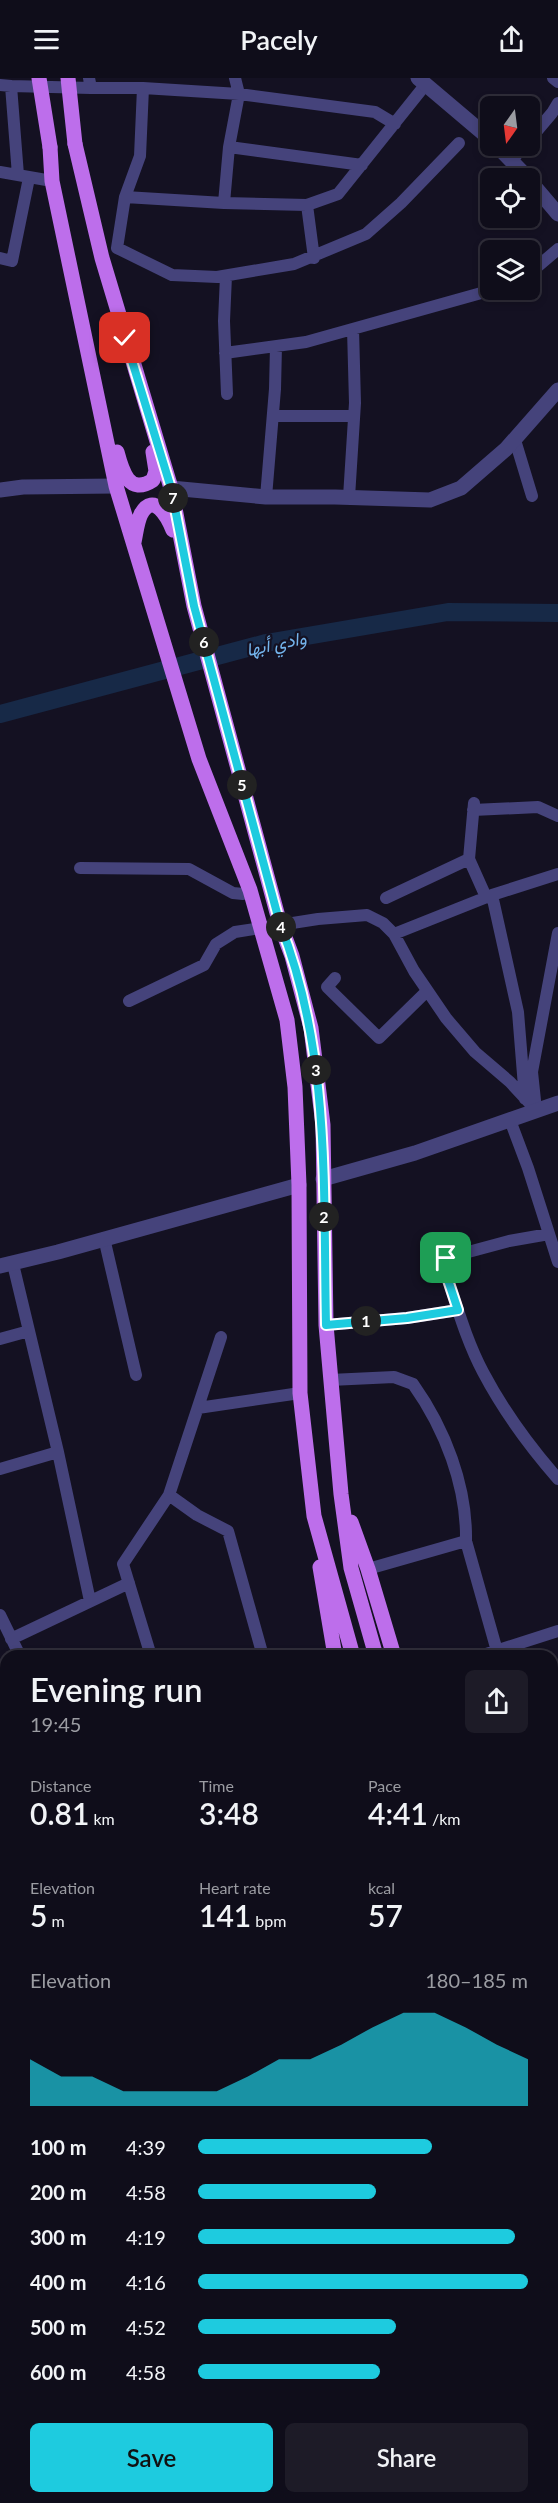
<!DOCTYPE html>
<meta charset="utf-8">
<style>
body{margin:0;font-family:Lato,Vazirmatn,sans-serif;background:#1d1b27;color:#f1f3f6;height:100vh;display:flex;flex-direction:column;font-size:22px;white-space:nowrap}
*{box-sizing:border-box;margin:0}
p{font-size:20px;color:#9b9ca2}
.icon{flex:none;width:33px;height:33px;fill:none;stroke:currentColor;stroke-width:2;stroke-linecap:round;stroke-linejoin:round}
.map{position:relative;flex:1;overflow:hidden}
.details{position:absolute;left:0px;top:1572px;width:558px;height:854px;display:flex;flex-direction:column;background:#0f0d1a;border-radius:18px 18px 0 0;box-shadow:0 3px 9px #0003,0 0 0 2px #2f2d39}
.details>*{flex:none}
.needle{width:39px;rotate:194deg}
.buttons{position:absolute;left:480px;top:18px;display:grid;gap:12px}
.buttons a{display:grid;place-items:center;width:60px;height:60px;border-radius:9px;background:#0f0d1a;box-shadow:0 3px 9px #0003,0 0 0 2px #2f2d39;font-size:30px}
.pin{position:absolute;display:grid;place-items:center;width:51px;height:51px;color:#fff;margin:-26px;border-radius:12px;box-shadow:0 3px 9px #0006}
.km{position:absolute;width:30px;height:30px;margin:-15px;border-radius:50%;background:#222;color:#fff;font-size:16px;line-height:30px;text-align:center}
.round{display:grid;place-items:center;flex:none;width:63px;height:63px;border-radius:9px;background:#1d1b27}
.headline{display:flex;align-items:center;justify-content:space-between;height:102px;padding:0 30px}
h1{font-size:33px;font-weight:600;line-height:45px}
.figures{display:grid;grid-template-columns:repeat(3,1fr);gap:9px;height:102px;padding:6px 30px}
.figures div{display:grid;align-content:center}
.figures b{font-size:30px;font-weight:600}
.figures small{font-size:16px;font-weight:400}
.figures p{font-size:16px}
.chart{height:168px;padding:12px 30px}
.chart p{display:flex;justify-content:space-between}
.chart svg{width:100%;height:108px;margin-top:6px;fill:#1ecbdf;opacity:.7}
.primary-button{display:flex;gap:12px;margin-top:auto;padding:12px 30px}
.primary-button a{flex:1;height:69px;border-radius:9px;background:#1ecbdf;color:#111;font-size:24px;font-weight:600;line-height:69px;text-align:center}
.primary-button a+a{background:#1d1b27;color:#f1f3f6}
ul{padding:0 30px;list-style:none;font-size:20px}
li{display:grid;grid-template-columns:96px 72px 1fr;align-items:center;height:45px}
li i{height:15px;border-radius:8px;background:#1ecbdf}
header{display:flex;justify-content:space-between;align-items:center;height:78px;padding:0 30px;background:#0f0d1a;font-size:27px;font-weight:600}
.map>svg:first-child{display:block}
</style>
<header><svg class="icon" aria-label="menu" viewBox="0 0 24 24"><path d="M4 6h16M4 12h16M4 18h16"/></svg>Pacely<svg class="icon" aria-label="share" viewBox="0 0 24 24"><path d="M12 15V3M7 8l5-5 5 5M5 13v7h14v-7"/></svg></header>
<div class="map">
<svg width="558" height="2425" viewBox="0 0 558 2425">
<rect width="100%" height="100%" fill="#141122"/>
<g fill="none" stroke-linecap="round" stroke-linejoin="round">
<path stroke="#172947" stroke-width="18" d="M0,636L266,565L448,534L558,535"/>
<path stroke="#45437b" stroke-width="12" d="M89,0L91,10H143L239,16L375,34L395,46
M553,0L558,4
M0,7L11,8L18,97
M11,8L91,10
M143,10L140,78L125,119L117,170L172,197L217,199L294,186L366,156L401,125L459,65
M530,61L552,35L558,25
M229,69L362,87
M512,82L524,68
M0,94L52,103
M125,119L224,125L307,127L338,116L426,6
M224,125L229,69L239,16L235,0
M307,127L314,180
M0,180L12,183L29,100
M530,195L558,171
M226,198L224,243L227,316
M225,275L306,264L492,212
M273,338H354
M515,362L532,418
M266,419L275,311L276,268
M349,419L355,325L353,251
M474,725L469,781L486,819
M473,732L538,729L558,738
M80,790L189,791L233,815L243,816L250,812
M492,817L518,934L525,1021
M386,820L469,781
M394,856L492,817L558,796
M335,900L327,909L379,960L427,913
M129,923L204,887L216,866L235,854L318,841L367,837L383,845L394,856L414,893L446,940L475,974L510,1004L536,1032
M536,1032L532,994L558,855
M510,1042L528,1090L558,1184
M549,1156L509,1163L446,1180L444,1190C456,1225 466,1262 483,1294C503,1332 530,1369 558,1401
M104,1160L136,1297
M13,1186L58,1374L90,1523
M326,1247L407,1240L458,1232
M0,1261L29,1253
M330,1302L394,1299L413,1306C445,1351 467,1408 466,1463L368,1491
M198,1330L300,1315
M0,1391L58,1374
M169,1417L197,1437L228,1453L263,1578
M466,1463L497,1573
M0,1537L20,1578
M11,1561L129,1505
M151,1578L123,1486L169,1417L221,1259
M480,1578L558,1553
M0,1613L6,1610
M0,1680L6,1677
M0,1737L6,1754
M552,1771L558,1782
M552,1870L558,1871
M0,1892L6,1891
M0,2066L6,2068
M0,2294H6
M119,2420L121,2425
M379,2420L384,2425"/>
<path stroke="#45437b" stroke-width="15" d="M418,0L490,61
M497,68L528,100
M530,103L558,136
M171,410L266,419H335L430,422L461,410L506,371L558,312
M0,412L23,409L116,408
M323,1101L415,1075L558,1025
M0,1188L58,1174L299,1107"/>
<path stroke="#bd6eeb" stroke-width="15" d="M75,66L102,180L171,410L194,528L280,846L292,878L311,950L323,1047L326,1247L341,1416L351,1490L376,1578
M50,69L52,103L116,408L199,681L250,812L287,942L295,1009L299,1107L300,1315L314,1438L353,1578
M117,374C122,393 129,418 153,402L156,393L153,374
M134,464C136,455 137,444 141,436C154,413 168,440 173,452
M351,1444L368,1491L394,1578
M320,1489L335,1578
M552,2153L558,2160
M552,2285L558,2288
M552,2300L558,2329
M552,2396L558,2423
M534,2420L535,2425"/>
<path stroke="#d468c7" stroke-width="16" d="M0,2156L6,2157
M0,2178L6,2179
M552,2203H558
M552,2224L558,2225"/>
<path stroke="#bd6eeb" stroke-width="15" d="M39,0L50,69
M68,0L75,66"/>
</g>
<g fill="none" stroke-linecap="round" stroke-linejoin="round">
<g stroke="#fff" stroke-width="12">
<path id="route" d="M125,260L171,410L194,528L280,846C331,974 323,1112 326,1247L407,1240L458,1232L444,1190L446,1180"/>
</g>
<use href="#route" stroke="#1ecbdf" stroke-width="8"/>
</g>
<g text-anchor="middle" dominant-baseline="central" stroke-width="4.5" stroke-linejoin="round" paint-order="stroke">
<g font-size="18" font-style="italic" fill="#74b4ec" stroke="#141122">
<text transform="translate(276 565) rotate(-12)">وادي أبها</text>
</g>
</g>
</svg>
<div class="buttons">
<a><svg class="needle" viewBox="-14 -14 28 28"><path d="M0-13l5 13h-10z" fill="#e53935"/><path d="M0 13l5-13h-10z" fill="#9b9ca2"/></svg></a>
<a><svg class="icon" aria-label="locate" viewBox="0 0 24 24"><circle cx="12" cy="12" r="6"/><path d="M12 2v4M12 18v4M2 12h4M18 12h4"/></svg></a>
<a><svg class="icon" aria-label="layers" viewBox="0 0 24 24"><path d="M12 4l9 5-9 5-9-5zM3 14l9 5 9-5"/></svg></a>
</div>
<div class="pin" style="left:446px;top:1180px;background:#1e9e55"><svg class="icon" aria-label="arrive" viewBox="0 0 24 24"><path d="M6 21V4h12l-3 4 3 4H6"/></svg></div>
<div class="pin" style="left:125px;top:260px;background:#d93025"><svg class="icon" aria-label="check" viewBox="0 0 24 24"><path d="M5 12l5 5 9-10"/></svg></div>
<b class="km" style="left:366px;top:1243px">1</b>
<b class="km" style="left:324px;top:1139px">2</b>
<b class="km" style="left:316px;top:992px">3</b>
<b class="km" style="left:281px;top:849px">4</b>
<b class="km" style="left:242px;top:707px">5</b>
<b class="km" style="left:204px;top:564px">6</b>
<b class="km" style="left:173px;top:420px">7</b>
<section class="details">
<div class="headline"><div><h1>Evening run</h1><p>19:45</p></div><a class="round"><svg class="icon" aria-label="share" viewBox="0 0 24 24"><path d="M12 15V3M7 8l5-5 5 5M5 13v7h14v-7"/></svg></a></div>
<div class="figures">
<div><p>Distance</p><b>0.81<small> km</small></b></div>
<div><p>Time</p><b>3:48</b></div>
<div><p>Pace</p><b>4:41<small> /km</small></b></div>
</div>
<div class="figures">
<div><p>Elevation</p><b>5<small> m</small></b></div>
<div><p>Heart rate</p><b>141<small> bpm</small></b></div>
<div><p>kcal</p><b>57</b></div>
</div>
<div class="chart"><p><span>Elevation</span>180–185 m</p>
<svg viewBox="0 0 160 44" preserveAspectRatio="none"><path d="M0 44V25L10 32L20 32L30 38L40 38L50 38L60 38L70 32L80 25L90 25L100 19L110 12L120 6L130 6L140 12L150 19L160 25V44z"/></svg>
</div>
<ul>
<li><b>100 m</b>4:39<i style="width:71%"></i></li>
<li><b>200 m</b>4:58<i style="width:54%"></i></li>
<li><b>300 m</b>4:19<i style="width:96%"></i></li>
<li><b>400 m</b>4:16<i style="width:100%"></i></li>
<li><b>500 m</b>4:52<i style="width:60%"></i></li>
<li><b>600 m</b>4:58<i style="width:55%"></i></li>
</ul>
<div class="primary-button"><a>Save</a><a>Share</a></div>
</section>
</div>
